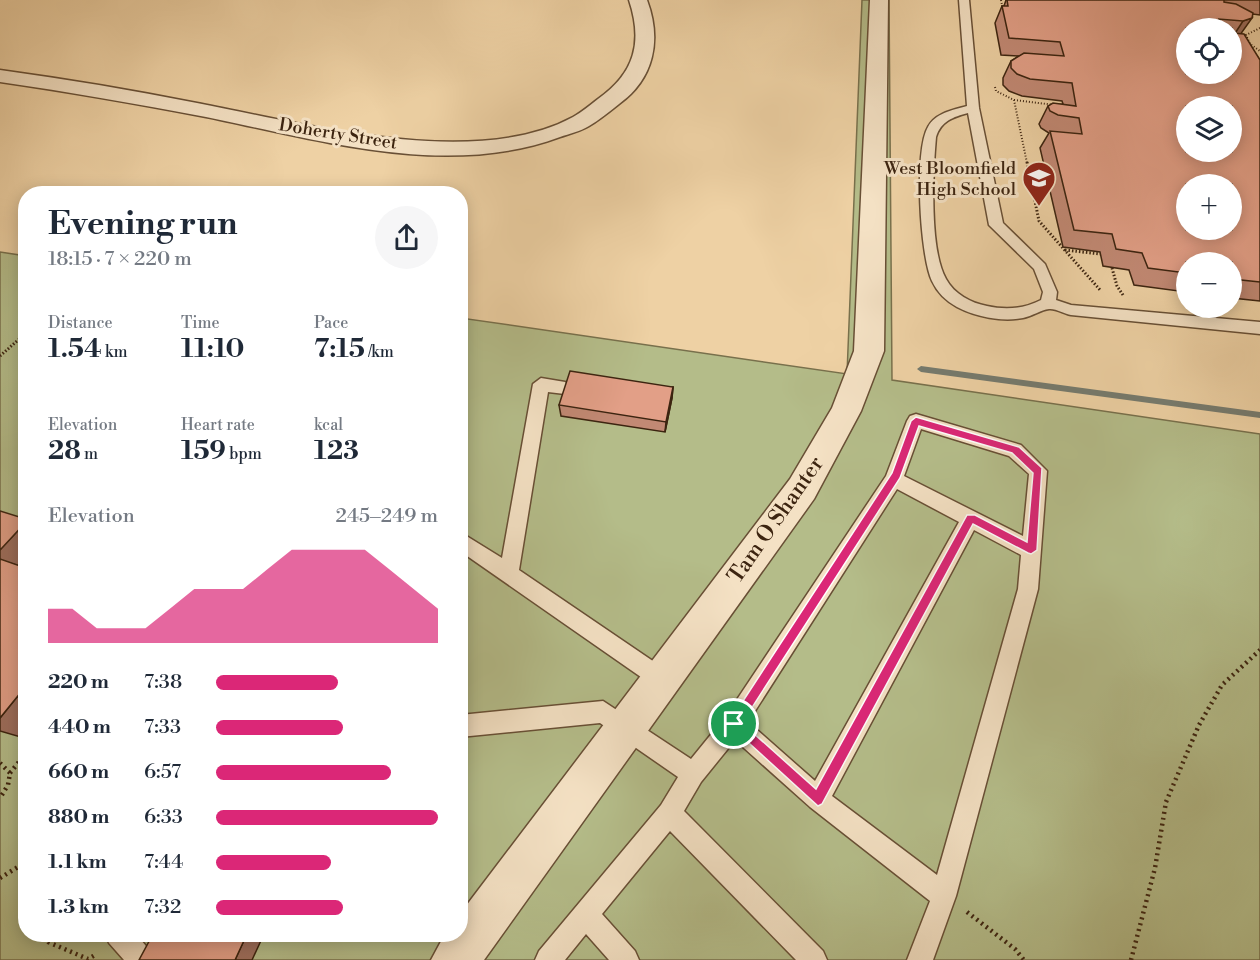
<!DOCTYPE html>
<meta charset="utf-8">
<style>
body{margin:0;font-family:"Libre Bodoni",serif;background:#f6f6f7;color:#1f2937;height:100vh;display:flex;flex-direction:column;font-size:22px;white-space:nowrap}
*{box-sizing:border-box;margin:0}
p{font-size:20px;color:#747a83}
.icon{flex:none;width:33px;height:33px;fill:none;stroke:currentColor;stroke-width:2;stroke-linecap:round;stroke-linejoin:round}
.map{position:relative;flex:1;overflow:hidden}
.sheet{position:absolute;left:18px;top:186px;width:450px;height:756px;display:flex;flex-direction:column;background:#fff;border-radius:24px;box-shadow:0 3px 15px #0003}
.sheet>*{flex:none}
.buttons{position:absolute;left:1176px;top:18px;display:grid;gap:12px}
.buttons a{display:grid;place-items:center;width:66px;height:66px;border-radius:50%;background:#fff;box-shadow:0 3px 15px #0003;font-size:30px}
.pin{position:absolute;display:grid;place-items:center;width:51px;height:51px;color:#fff;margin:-26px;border:3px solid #fff;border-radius:50%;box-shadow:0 2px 6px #0007}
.round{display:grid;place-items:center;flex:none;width:63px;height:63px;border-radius:32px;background:#f6f6f7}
.summary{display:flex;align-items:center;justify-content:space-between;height:102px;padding:0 30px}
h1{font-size:33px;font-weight:700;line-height:45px}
.figures{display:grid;grid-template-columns:repeat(3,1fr);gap:9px;height:102px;padding:6px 30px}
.figures div{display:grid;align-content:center}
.figures b{font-size:26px;font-weight:700}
.figures small{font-size:16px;font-weight:400}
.figures p{font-size:16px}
.chart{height:168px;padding:12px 30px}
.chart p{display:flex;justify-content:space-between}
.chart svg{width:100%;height:108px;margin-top:6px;fill:#db2777;opacity:.7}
ul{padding:0 30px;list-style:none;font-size:20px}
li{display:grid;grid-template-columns:96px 72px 1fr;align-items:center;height:45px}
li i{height:15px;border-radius:8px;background:#db2777}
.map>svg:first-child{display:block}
</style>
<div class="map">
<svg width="1260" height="960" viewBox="0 0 1260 960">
<rect width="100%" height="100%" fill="#eed1a4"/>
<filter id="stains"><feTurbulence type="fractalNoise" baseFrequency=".00333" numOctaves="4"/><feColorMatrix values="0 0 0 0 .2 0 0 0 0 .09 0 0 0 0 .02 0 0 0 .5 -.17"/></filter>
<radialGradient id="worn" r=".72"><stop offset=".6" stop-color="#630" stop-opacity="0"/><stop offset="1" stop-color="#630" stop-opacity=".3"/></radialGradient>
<path fill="#b4bc89" stroke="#78704c" stroke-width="1.5" d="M862,0H889L892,380L1260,434V960H0V252L26,256V934H460L461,318L847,374Z"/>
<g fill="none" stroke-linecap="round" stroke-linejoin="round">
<path fill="#757b6f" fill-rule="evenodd" d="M921,366L1260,412V418L921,372L917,369Z"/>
<g stroke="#684f35" stroke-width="3">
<path id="service" d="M959,0H969L979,108L1003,223L1045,264L1057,292L1056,300L1071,305L1260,322V334L1071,315C1065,314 1055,308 1049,309C1041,310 1032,316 1023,318C1002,322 976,317 957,307C946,301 937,292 932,281C920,256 914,150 928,127C935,113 953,110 967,106ZM968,113L989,225L1034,269L1043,292L1041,300C1024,309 1005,310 987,306C971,303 954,294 946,279C929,249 933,171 936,137C941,121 953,117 968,113Z
M541,378L565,382L573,388L565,394L548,392L519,570L669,672L672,680L669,688L661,691L460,551V532L502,558L533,384Z
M916,414L1021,445L1047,471L1038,589L956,896L933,960H907L930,901L810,807L735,740L701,782L684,811L823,951L827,960H796L670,831L602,914L635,951L639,960H609L586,934L565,960H535L539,951L661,805L678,777L600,723L460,737V715L603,701L691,759L726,716L886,476L907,421L910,416ZM921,429L1009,456L1029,474L1023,536L904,476ZM897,489L959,522L815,781L748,722ZM974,530L1021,555L1018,589L937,875L832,796Z
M105,934H136L150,951L154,960H124L109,943Z"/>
</g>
<g stroke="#684f35" stroke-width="3">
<path id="minor" d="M629,0H647C662,40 654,79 619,104C609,112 599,120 589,126C581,131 569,134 560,137C447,179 319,140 206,117C138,104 69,92 0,82V70C66,79 132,90 197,103C303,123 473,171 573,117C582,112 590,105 598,99C635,73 643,42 629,0Z
M870,0H888L884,351L861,411L814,499L484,960H431L445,934H460V914L790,479L832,408L854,351Z"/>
</g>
<path stroke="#3c2410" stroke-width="2" stroke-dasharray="1 2" stroke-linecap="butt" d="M1001,0L1003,11
M1260,28L1246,35L1250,44L1260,51
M995,87L996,91L1014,100L1027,163
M1014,100L1055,105"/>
<path stroke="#3c2410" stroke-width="3" stroke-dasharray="1.5 2" stroke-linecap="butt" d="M1027,162L1039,221L1101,291
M1065,250L1100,254
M1112,268L1117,286L1123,295
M0,356L26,333"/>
<path stroke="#3c2410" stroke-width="4.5" stroke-dasharray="2 4" stroke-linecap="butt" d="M0,763L10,773L8,785L0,798
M10,773L26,753
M0,878L26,862
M967,912L1015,949L1024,960
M39,934L48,942L88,959L97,954
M1131,960L1155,868L1166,802L1199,725L1222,685L1260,650"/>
<use href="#service" fill="#f4e1c4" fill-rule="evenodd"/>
<use href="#minor" fill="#f4e1c4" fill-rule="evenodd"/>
</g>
<path fill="#c28974" stroke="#3c2410" stroke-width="1.5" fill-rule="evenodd" d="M1006,0H1260V15L1253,14L1240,34L1260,60V301L1232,298V262H1186V292L1134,285L1129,270L1103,266L1100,252L1063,247L1040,148L1049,133L1041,128L1039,124L1048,106L1063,104L1062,101L1022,96L1009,91L1003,85V78L1011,61L1019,56L1001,55L995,23L1002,6H1004ZM1186,28H1232V74Z
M673,387L672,398L665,432L561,416L559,405Z"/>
<path fill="#9e6f5e" stroke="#3c2410" stroke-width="1.5" d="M1252,18L1240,35L1232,38L1243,21Z
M673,387L672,398L665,432L666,422Z
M26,522V568L0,560V550Z
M26,686V736L24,738L0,731V718Z
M247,934H264L252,960H235Z"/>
<path fill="#e29f87" stroke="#3c2410" stroke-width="1.5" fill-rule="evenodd" d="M1007,0H1224V2L1236,4L1253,13L1252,18L1243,21L1219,19L1224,28H1186V74H1232V33L1244,34L1260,60V282L1232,279V262H1186V273L1148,268L1142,253L1116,249L1112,234L1074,230L1050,131L1082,134L1079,118L1058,115L1050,111L1048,106L1053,103L1076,106L1072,83L1030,79L1017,74L1011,68V61L1024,53L1064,56L1060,42L1009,38L1002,6H1008ZM1186,106H1232V152H1186ZM1186,184H1232V230H1186Z
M570,371L673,387L666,422L559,405Z
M0,511L26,519V522L0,550Z
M0,559L26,568V686L0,718Z
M153,934H247L235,960H139Z"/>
<path fill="#db2777" stroke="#fff" stroke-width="1.5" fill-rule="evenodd" d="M916,417L1019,447L1042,468L1037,550L1031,554L1028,553L973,524L822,804L818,806L728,724L892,473L911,421ZM919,426L1012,453L1033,473L1027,542L975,515H967L816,789L742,723L900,478Z"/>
<defs>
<g id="school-pin" transform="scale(1.725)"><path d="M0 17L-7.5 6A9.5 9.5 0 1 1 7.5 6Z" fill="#8f2418" stroke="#f4e1c4"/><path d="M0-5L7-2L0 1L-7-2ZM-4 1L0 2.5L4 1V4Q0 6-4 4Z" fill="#fff"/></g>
</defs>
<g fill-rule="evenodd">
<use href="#school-pin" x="1039" y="178"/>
</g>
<g text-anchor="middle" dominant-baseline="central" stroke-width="6" stroke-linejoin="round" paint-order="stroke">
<g font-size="18" fill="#3c2410" stroke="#f4e1c4">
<text transform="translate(338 134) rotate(9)">Doherty Street</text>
</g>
<g font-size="18" fill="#3c2410" stroke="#f4e1c4" text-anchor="end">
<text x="1016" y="168">West Bloomfield<tspan x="1016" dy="21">High School</tspan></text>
</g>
<g font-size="22" fill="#3c2410" stroke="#f4e1c4">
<text transform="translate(776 520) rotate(-55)">Tam O Shanter</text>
</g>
</g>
<rect width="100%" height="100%" filter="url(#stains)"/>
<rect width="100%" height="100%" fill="url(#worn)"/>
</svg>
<div class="buttons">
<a><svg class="icon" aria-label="locate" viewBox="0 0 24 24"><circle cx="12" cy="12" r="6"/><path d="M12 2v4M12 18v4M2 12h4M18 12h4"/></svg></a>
<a><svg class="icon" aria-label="layers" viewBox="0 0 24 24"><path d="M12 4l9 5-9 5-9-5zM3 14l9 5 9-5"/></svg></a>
<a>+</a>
<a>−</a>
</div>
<div class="pin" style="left:734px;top:724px;background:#1e9e55"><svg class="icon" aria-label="arrive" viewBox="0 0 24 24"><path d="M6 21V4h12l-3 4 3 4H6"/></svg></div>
<section class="sheet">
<div class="summary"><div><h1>Evening run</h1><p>18:15 · 7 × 220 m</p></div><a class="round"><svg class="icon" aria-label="share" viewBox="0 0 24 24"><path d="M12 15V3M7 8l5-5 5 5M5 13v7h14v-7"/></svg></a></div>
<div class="figures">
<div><p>Distance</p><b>1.54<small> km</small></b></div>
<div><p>Time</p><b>11:10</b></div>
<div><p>Pace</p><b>7:15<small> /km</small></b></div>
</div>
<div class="figures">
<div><p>Elevation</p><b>28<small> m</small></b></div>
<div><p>Heart rate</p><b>159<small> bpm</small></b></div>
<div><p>kcal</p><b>123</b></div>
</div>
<div class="chart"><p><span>Elevation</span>245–249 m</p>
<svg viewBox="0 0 160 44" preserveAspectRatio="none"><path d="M0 44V30L10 30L20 38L30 38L40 38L50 30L60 22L70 22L80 22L90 14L100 6L110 6L120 6L130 6L140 14L150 22L160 30V44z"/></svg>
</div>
<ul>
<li><b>220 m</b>7:38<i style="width:55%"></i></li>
<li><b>440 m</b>7:33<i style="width:57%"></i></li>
<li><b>660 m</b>6:57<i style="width:79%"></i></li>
<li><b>880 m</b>6:33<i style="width:100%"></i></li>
<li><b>1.1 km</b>7:44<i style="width:52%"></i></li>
<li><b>1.3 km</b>7:32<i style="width:57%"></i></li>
</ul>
</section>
</div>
